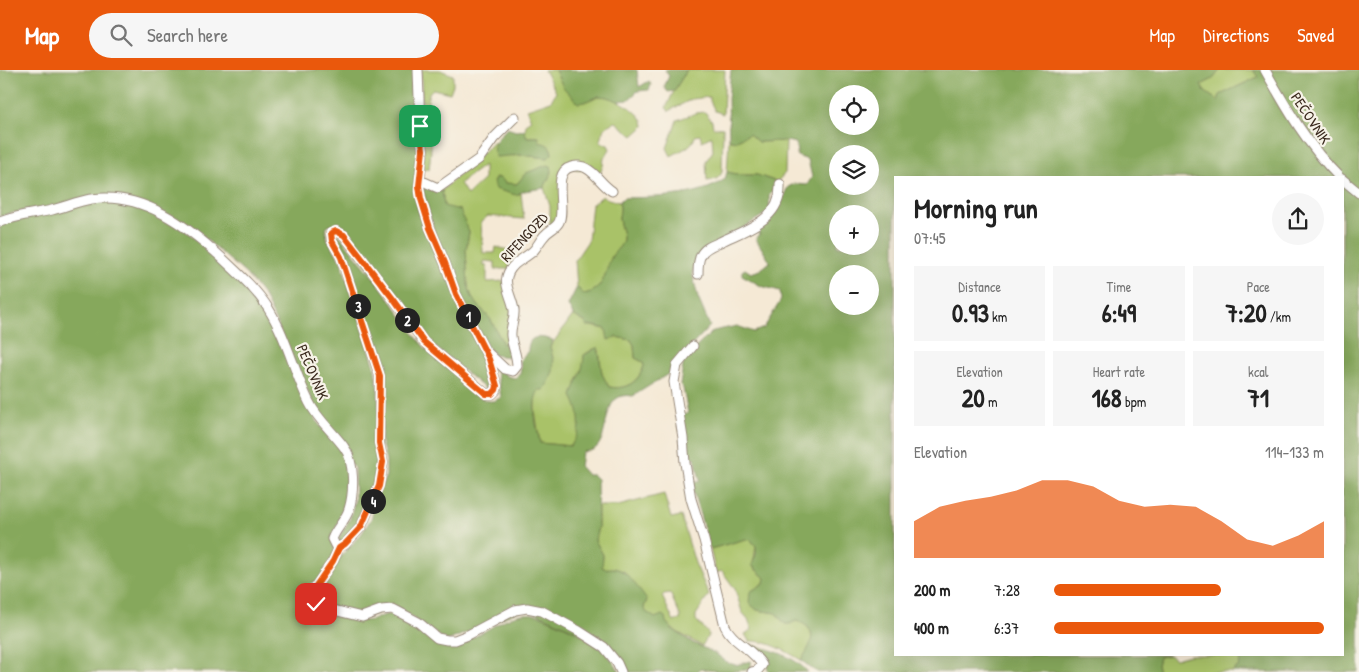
<!DOCTYPE html>
<meta charset="utf-8">
<style>
body{margin:0;font-family:"Patrick Hand",sans-serif;background:#f6f6f6;color:#222;height:100vh;display:flex;flex-direction:column;font-size:19px;white-space:nowrap}
*{box-sizing:border-box;margin:0}
p{font-size:16px;color:#767676}
.icon{flex:none;width:28px;height:28px;fill:none;stroke:currentColor;stroke-width:2;stroke-linecap:round;stroke-linejoin:round}
.map{position:relative;flex:1;overflow:hidden}
.sheet{position:absolute;left:894px;top:106px;width:450px;height:480px;display:flex;flex-direction:column;background:#fff;border-radius:0px;box-shadow:0 5px 20px #0002}
.sheet>*{flex:none}
.controls{position:absolute;left:829px;top:15px;display:grid;gap:10px}
.controls a{display:grid;place-items:center;width:50px;height:50px;border-radius:50%;background:#fff;box-shadow:0 5px 20px #0002;font-size:25px}
.pin{position:absolute;display:grid;place-items:center;width:42px;height:42px;color:#fff;margin:-21px;border-radius:10px;box-shadow:0 2px 8px #0006}
.km{position:absolute;width:25px;height:25px;margin:-12px;border-radius:50%;background:#222;color:#fff;font-size:14px;line-height:25px;text-align:center}
.round{display:grid;place-items:center;flex:none;width:52px;height:52px;border-radius:26px;background:#f6f6f6}
.headline{display:flex;align-items:center;justify-content:space-between;height:85px;padding:0 20px}
h1{font-size:28px;font-weight:800;line-height:38px}
.figures{display:grid;grid-template-columns:repeat(3,1fr);gap:8px;height:85px;padding:5px 20px}
.figures div{display:grid;align-content:center;border-radius:0px;background:#f6f6f6;text-align:center}
.figures b{font-size:25px;font-weight:800}
.figures small{font-size:14px;font-weight:400}
.figures p{font-size:14px}
.chart{height:140px;padding:10px 20px}
.chart p{display:flex;justify-content:space-between}
.chart svg{width:100%;height:90px;margin-top:5px;fill:#ea580c;opacity:.7}
ul{padding:0 20px;list-style:none;font-size:16px}
li{display:grid;grid-template-columns:80px 60px 1fr;align-items:center;height:38px}
li i{height:12px;border-radius:6px;background:#ea580c}
header{display:flex;align-items:center;gap:30px;box-sizing:border-box;height:70px;padding:0 25px;background:#ea580c;color:#fff}
header strong{font-size:24px}
nav{display:flex;gap:28px;margin-inline-start:auto;font-size:18px}
.search{width:350px;height:45px;background:#f6f6f6;display:flex;align-items:center;gap:12px;box-sizing:border-box;padding:0 18px;border-radius:28px;color:#767676;font-size:19px}
.map>svg:first-child{display:block}
</style>
<header>
<strong>Map</strong>
<div class="search"><svg class="icon" aria-label="search" viewBox="0 0 24 24"><circle cx="10" cy="10" r="6"/><path d="M15 15l6 6"/></svg>Search here</div>
<nav><a>Map</a><a>Directions</a><a>Saved</a></nav>
</header>
<div class="map">
<svg width="1359" height="602" viewBox="0 0 1359 602">
<rect width="100%" height="100%" fill="#f7f3e8"/>
<filter id="ink" filterUnits="userSpaceOnUse"><feTurbulence type="fractalNoise" baseFrequency=".02" numOctaves="2"/><feDisplacementMap in="SourceGraphic" scale="10" xChannelSelector="R" yChannelSelector="G"/><feConvolveMatrix kernelMatrix="1 2 1 2 8 2 1 2 1" color-interpolation-filters="sRGB"/></filter>
<filter id="wash" filterUnits="userSpaceOnUse"><feTurbulence type="fractalNoise" baseFrequency=".0096" numOctaves="4" result="noise"/><feDisplacementMap in="SourceGraphic" scale="20" xChannelSelector="R" yChannelSelector="G"/><feGaussianBlur stdDeviation="1.12" result="paint"/><feColorMatrix in="noise" values="0 0 0 0 0 0 0 0 0 0 0 0 0 0 0 0 0 1.4 0 .05"/><feComposite in="paint" operator="in"/></filter>
<g filter="url(#wash)">
<rect width="100%" height="100%" fill="#f5e9d5"/>
<path fill="#a9c268" stroke="#727643" fill-rule="evenodd" d="M421,0H440L453,5V15L450,23L433,19L429,23L426,54L430,67L431,81L429,99H424Z
M544,0H555L556,3L584,32C589,30 595,27 600,26C612,25 644,42 644,56L633,66L616,52C606,54 601,62 600,72L608,75L610,79L604,88L603,96L598,108L593,102L566,97L558,151L555,156L550,155V136L544,118L552,101L526,103L517,114L504,113L495,107L516,125L521,123L524,149L488,146L481,152L483,183H495L496,177L513,181L515,184L509,199H495V192L484,191V196H487V212L504,211L512,239L510,271L503,274L491,250L472,228L468,215L466,180L469,162L444,136L442,120L494,72L513,86L520,85L548,88L552,84L551,79L539,72L538,67H527L524,60L526,57L525,54L531,50L527,39L551,31L556,22ZM484,95V109L467,125L460,113Z
M687,0H725L723,44L715,41L710,31V27L692,29L669,41L666,38L674,21Z
M1220,0H1253L1258,7L1220,25L1218,31L1204,21L1201,15L1213,9Z
M705,42L712,51L713,57L723,58L722,101C720,109 715,110 707,111L706,91L713,81L712,66L702,71L700,65L695,66C693,77 681,80 671,86L667,78L677,50L696,43Z
M749,64L758,72L786,71L785,103L777,112L757,105H741L727,102L729,69L735,71Z
M603,126L608,129L619,132C621,138 620,141 619,147C619,155 624,163 623,170C622,176 615,181 612,187C604,203 605,221 583,224L577,217L575,190L588,171L592,134Z
M573,245L591,256L606,259L616,267L631,270L634,275L635,288L643,292L644,296C638,313 626,320 609,317L602,304L599,280L593,279L584,285V296L576,313L580,355L576,370L570,376L540,373L535,341V326L554,292L550,277Z
M664,424L671,448L681,446L695,493L709,525L696,545V550L709,564L702,576L672,559L666,552L655,548L645,541L644,537L646,533L624,501L612,498L606,499L602,497L603,485L595,470L598,457V436H618ZM670,523L681,548L674,552L662,526L664,524Z
M746,469L751,470L756,476L753,497L765,508L764,513L750,522L757,540L776,543L785,554C789,553 793,551 797,551C809,552 815,567 810,577C808,581 804,586 801,590C786,581 767,570 749,571L745,564L752,560L748,549L742,542L735,519L722,501L716,503L710,479Z
M1169,585L1175,589L1190,585H1242L1239,596L1232,602H1159L1157,595L1159,587Z"/>
<path fill="#86a85c" stroke="#60693d" fill-rule="evenodd" d="M0,0H415L421,77L417,120L418,140L432,175L442,193L481,283L493,316L492,320L488,321L428,271L336,157L331,155L327,157L326,161L327,168L341,191L374,294L378,319L380,404L364,444L350,467L340,472L338,469L350,449L355,429L354,398L314,335L264,226L246,204L208,171L122,127L23,141L7,144L0,147Z
M555,0H637L639,17L649,11L651,15L649,20L638,21L628,30L618,31L608,27L599,26L584,32L578,33L563,17Z
M665,0H687L674,21L668,22L664,17L669,6Z
M731,0H1220L1213,9L1201,15L1204,21L1218,31L1220,25L1258,7L1253,0H1359V602H1232L1239,596L1242,585H1342V108H895V585H1169L1159,587L1157,595L1159,602H818L812,599L801,590C811,576 821,558 796,551L790,554H785L776,543L757,540L749,533L750,522L764,513L765,508L752,495L756,484V476L751,470L746,469L710,479L691,414L700,411L695,387L688,388L681,346L688,343L683,318L680,315L684,289L713,261L737,256L754,262L764,258L781,230L780,221L761,216L742,205V201L745,199L751,203L760,200L770,192L756,169L760,164L757,160L767,153L776,142L788,117L794,114L807,115L812,107L808,90L797,86L796,73L786,71L758,72L749,64L735,71L729,69L728,28ZM838,24H870V56H838ZM838,84H870V116H838ZM838,144H870V176H838ZM838,204H870V236H838Z
M507,58L516,61L524,60L527,67H539V72C547,74 551,75 552,84L548,88L520,85L496,87C489,75 498,68 507,58Z
M547,95L551,96L552,101L544,118L524,121L516,125L495,119L493,112L496,107L502,109L505,113L517,114L526,103Z
M727,102L741,105H757L777,112L769,126L770,141L712,177L692,202L698,228L710,256L681,287L676,299L633,326C601,320 611,361 597,377C594,381 587,381 582,382L580,397L587,405H593L597,409L598,457L595,470L603,485L602,497L606,499C625,493 636,517 647,530L644,537L645,541L655,548L662,545L665,547L666,552L672,559L693,573L715,583L728,593L736,595L750,591L752,599C735,602 718,602 701,599L696,602H626L621,592L603,573L526,538L447,571L396,537L368,546L323,537L314,527L317,521L341,486L362,463L371,449L379,420L386,406V391L381,371L384,318L350,200L334,167L337,165L340,166C357,188 376,209 392,232C401,246 410,260 421,273C432,287 448,297 461,309C471,319 486,340 501,327L495,293L507,306L515,308L520,304L521,298L520,290L528,281C528,263 541,267 553,270L550,277C556,297 555,302 544,320H539C530,334 537,357 540,373L570,376C583,362 581,342 572,326C576,312 584,300 584,285L598,277L602,304L609,317C626,320 638,313 644,296L643,292L635,288L634,275L631,270L616,267L608,270L606,259L595,256H586L585,252L573,245L568,235L577,217L583,224C605,221 604,203 612,186C615,181 622,176 623,170C624,163 619,155 619,147C620,141 621,138 619,132L623,128C654,127 699,128 725,109Z
M423,116L431,120H442L444,136L460,140L469,162L466,180L468,215L472,228L491,250L503,274L510,271L513,284L509,287L494,285L488,278L459,224L437,171L422,117Z
M106,130C119,133 136,133 148,138C188,157 247,208 269,246C285,281 301,316 317,351C323,363 337,371 344,384C359,411 343,443 331,468L336,483L310,523L308,530C322,546 351,553 372,550C379,548 384,543 393,545C412,549 432,576 449,575C472,573 491,555 511,547C518,544 526,543 533,544C550,547 588,567 602,578C609,584 614,594 620,602H0V154L90,131Z
M744,573C766,578 792,584 808,602H769L766,594Z"/>
</g>
<g filter="url(#ink)">
<g fill="none" stroke-linecap="round" stroke-linejoin="round">
<g stroke="#988a7a" stroke-width="11">
<path id="minor" d="M1265,0C1287,39 1308,76 1340,108
M1342,109L1359,123
M420,110L438,118L479,89L494,68L515,47
M0,152C17,145 34,144 52,140C65,137 78,131 92,129C143,122 187,156 222,188C239,204 256,219 268,238C287,268 294,302 309,332C317,349 333,362 344,377C355,391 354,423 349,439C346,450 336,458 332,469L335,475L339,477L345,474L361,457L379,415L383,392L379,373L380,306L341,187L332,171L331,163L336,161L344,165L394,230L424,272L486,324H492L496,320L497,316L489,289L456,224L445,193L430,158L421,129L419,116L423,80L420,56L418,0
M698,204C698,199 698,190 701,185C704,178 713,175 720,172C746,159 782,150 780,114
M693,276L677,295L674,312L683,368L685,393L691,429L704,470L725,556C733,573 753,579 762,595L757,601L752,602
M487,282L505,299L513,301L517,296C517,285 512,276 511,266C510,257 515,249 514,240C511,222 498,210 515,194C521,189 528,186 534,180C538,175 541,169 545,165C549,160 556,158 559,152C566,138 551,102 571,97C575,95 583,96 586,98C596,103 602,115 612,121
M339,477L333,491L311,523L313,530L321,537L362,547L381,540L393,539L418,552L437,568L447,570H455L468,565L515,540L527,538L542,541L579,561L604,577L617,593L621,602"/>
</g>
<use href="#minor" stroke="#fff" stroke-width="9"/>
</g>
</g>
<g fill="none" stroke-linecap="round" stroke-linejoin="round" filter="url(#ink)">
<g stroke="#fff" stroke-width="10">
<path id="route" d="M316,534L313,530L311,523L333,491L339,478L345,474L361,457L379,416L383,392L379,373L380,306L341,187L332,171L331,163L336,161L344,165L394,230L424,272L486,324H492L496,320L497,316L489,289L456,224L445,193L430,158L421,129L419,116L423,80L420,56"/>
</g>
<use href="#route" stroke="#ea580c" stroke-width="6"/>
</g>
<g text-anchor="middle" dominant-baseline="central" stroke-width="4.5" stroke-linejoin="round" paint-order="stroke">
<g font-size="15" fill="#3b2a1e" stroke="#f7f3e8">
<text transform="translate(1311 48) rotate(56)">PEČOVNIK</text>
<text transform="translate(524 167) rotate(-47)">RIFENGOZD</text>
<text transform="translate(313 302) rotate(67)">PEČOVNIK</text>
</g>
</g>
</svg>
<div class="controls">
<a><svg class="icon" aria-label="locate" viewBox="0 0 24 24"><circle cx="12" cy="12" r="6"/><path d="M12 2v4M12 18v4M2 12h4M18 12h4"/></svg></a>
<a><svg class="icon" aria-label="layers" viewBox="0 0 24 24"><path d="M12 4l9 5-9 5-9-5zM3 14l9 5 9-5"/></svg></a>
<a>+</a>
<a>−</a>
</div>
<div class="pin" style="left:420px;top:56px;background:#1e9e55"><svg class="icon" aria-label="arrive" viewBox="0 0 24 24"><path d="M6 21V4h12l-3 4 3 4H6"/></svg></div>
<div class="pin" style="left:316px;top:534px;background:#d93025"><svg class="icon" aria-label="check" viewBox="0 0 24 24"><path d="M5 12l5 5 9-10"/></svg></div>
<b class="km" style="left:468px;top:246px">1</b>
<b class="km" style="left:407px;top:250px">2</b>
<b class="km" style="left:358px;top:236px">3</b>
<b class="km" style="left:373px;top:431px">4</b>
<section class="sheet">
<div class="headline"><div><h1>Morning run</h1><p>07:45</p></div><a class="round"><svg class="icon" aria-label="share" viewBox="0 0 24 24"><path d="M12 15V3M7 8l5-5 5 5M5 13v7h14v-7"/></svg></a></div>
<div class="figures">
<div><p>Distance</p><b>0.93<small> km</small></b></div>
<div><p>Time</p><b>6:49</b></div>
<div><p>Pace</p><b>7:20<small> /km</small></b></div>
</div>
<div class="figures">
<div><p>Elevation</p><b>20<small> m</small></b></div>
<div><p>Heart rate</p><b>168<small> bpm</small></b></div>
<div><p>kcal</p><b>71</b></div>
</div>
<div class="chart"><p><span>Elevation</span>114–133 m</p>
<svg viewBox="0 0 160 44" preserveAspectRatio="none"><path d="M0 44V26L10 19L20 16L30 14L40 11L50 6L60 6L70 9L80 16L90 19L100 18L110 19L120 26L130 35L140 38L150 33L160 26V44z"/></svg>
</div>
<ul>
<li><b>200 m</b>7:28<i style="width:62%"></i></li>
<li><b>400 m</b>6:37<i style="width:100%"></i></li>
</ul>
</section>
</div>
